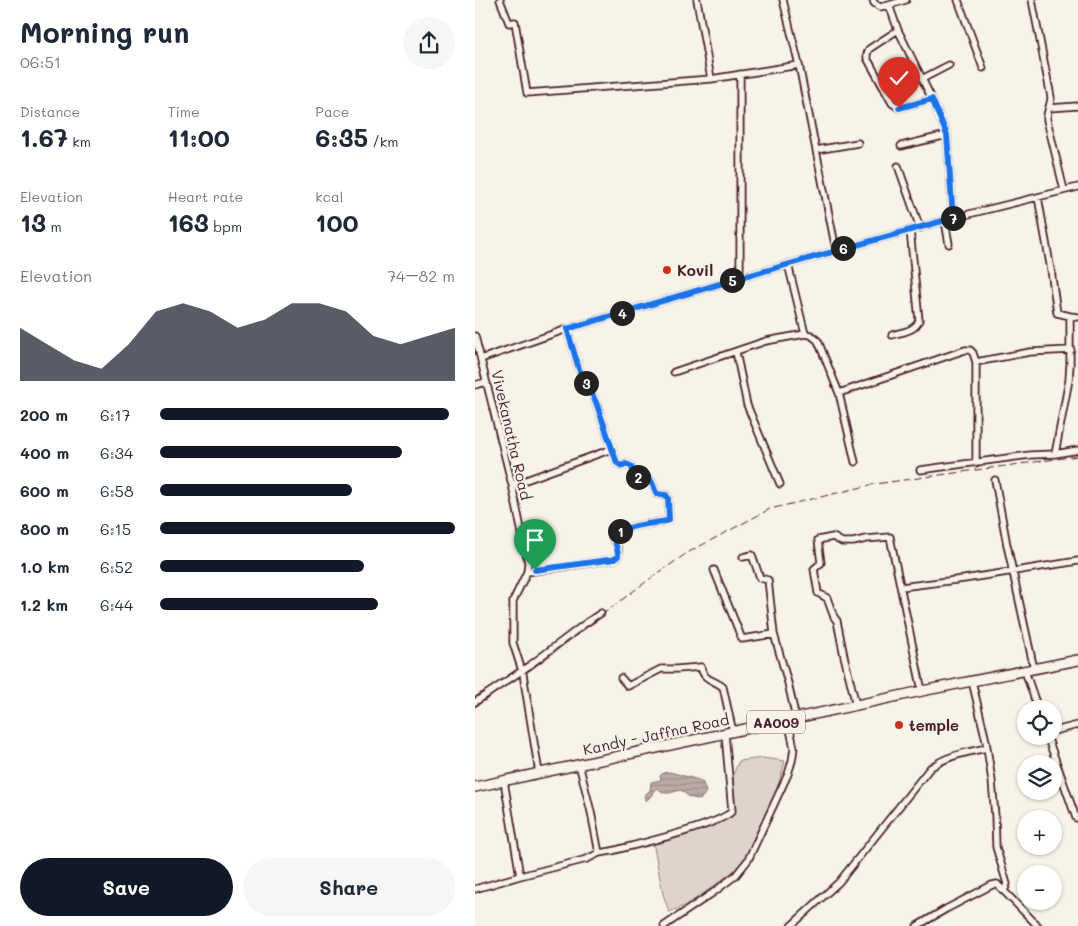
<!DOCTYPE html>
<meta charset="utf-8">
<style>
body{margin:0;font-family:Mali,sans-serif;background:#f6f6f7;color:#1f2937;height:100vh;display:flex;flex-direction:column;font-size:19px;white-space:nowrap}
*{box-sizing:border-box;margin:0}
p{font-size:16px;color:#747a83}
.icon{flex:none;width:28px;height:28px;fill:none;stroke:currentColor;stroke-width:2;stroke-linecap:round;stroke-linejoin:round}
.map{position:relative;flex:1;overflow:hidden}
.sheet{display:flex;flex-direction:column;background:#fff;width:475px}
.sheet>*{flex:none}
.tools{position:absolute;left:542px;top:700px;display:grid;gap:10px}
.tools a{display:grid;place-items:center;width:45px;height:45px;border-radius:50%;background:#fff;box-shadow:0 1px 4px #0004;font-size:25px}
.pin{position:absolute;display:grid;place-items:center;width:42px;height:42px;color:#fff;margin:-51px -21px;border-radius:50% 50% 50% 0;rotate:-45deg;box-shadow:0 0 5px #0007}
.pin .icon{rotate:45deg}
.km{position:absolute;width:25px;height:25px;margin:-12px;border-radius:50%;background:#222;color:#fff;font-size:14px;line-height:25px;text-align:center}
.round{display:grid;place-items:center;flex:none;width:52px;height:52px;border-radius:26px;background:#f6f6f7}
.headline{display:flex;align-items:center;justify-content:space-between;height:85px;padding:0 20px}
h1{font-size:28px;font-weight:700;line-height:38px}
.metrics{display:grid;grid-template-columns:repeat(3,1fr);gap:8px;height:85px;padding:5px 20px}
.metrics div{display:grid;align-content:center}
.metrics b{font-size:25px;font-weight:700}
.metrics small{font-size:14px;font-weight:400}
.metrics p{font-size:14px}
.chart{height:140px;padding:10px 20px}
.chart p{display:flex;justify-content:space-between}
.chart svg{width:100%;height:90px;margin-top:5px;fill:#111827;opacity:.7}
.cta{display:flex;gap:10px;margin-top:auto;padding:10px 20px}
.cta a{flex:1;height:58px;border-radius:30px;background:#111827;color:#fff;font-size:20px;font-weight:700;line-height:58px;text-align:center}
.cta a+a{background:#f6f6f7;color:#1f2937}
ul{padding:0 20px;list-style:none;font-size:16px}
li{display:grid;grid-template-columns:80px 60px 1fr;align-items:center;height:38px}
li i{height:12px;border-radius:6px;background:#111827}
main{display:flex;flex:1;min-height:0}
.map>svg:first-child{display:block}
</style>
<main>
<section class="sheet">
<div class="headline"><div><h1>Morning run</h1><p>06:51</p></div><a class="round"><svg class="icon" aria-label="share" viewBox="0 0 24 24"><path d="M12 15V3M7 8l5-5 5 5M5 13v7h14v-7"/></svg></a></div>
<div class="metrics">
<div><p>Distance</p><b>1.67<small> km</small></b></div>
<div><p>Time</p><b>11:00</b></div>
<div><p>Pace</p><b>6:35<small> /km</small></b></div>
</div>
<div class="metrics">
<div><p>Elevation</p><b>13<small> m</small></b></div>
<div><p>Heart rate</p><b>163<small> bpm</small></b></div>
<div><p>kcal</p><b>100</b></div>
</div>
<div class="chart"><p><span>Elevation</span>74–82 m</p>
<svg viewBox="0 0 160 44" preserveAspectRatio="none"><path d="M0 44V18L10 26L20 34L30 38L40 26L50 10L60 6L70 10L80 18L90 14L100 6L110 6L120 10L130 22L140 26L150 22L160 18V44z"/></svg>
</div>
<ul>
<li><b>200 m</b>6:17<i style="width:98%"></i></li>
<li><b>400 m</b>6:34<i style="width:82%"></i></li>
<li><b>600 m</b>6:58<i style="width:65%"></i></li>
<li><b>800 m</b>6:15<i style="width:100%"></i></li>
<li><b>1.0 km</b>6:52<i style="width:69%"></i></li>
<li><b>1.2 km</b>6:44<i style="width:74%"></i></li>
</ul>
<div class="cta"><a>Save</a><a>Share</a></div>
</section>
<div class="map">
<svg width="603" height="926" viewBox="0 0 603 926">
<defs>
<pattern id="water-rules" width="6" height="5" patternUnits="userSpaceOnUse" patternTransform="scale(1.25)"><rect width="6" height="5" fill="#bcaaa7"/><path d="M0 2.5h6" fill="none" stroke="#9b8a88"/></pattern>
</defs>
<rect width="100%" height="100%" fill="#f7f3e8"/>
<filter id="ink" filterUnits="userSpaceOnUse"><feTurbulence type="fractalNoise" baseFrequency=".02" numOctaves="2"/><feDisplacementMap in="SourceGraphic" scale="10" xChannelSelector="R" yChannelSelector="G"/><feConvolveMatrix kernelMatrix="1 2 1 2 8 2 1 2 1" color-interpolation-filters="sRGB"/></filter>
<g filter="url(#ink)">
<path fill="#ded4cc" stroke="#947a7c" d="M288,758L310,761L302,790L293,813L277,848L264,867L228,894L209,906L194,912L188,894L178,842L258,816V775L264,761Z"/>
<path fill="url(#water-rules)" stroke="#8e7275" d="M195,772L224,780L228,783L231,792L225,800L214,797L206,790C196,792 190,797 183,788L179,790L177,795L171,801L169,796L175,790L176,782L186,780L185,776L188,773Z"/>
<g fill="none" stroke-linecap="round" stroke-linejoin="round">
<g stroke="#4a1f2b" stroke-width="9">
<path id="minor" d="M25,0L34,23L40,22L52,93L236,79L324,65
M222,0L236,79
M308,0L324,65L361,250
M398,0L399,3L405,7L414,5L423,30L457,99L472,135L478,218
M483,0L508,68
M557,0L576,97C576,106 571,111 572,120L589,190
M414,5L431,0
M423,30L394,49L392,54V58L417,103L424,108L457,99
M447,79L474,65
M574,108L603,106
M426,146L472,135
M341,150L383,143
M423,166L445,228
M563,197L576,270L582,313L595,316V364L594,380L580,454
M470,221L474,244
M313,264L330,334
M265,278V74
M595,316L603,317
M417,335C427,332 441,331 444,320L435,230
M0,336L37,485L53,563L52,572L38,601V643L48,674L64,773
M261,352L272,405L305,484
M6,359L92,329L265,278L478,218L603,187
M501,362L555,352L596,350
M199,372L291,341L330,334L336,335L343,341L364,393L380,462
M0,385L11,382
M364,393L490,350H495L498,353L501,362V463
M445,470L555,455L580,454L603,450
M520,480L532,545L559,669
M37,485L137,449
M268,557L277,555L285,578L293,580L299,634L313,683L321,719
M239,570L267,639L299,634
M52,572L140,559L143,556V549L138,538L139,534C154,525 175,524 192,521L194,520L193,498L191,495L182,494C178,489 178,477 170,477C167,476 164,477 161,477L156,466L151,464L147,466L142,463L121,402L104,369L92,329
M426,587L489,579L603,561
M550,671L563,709
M146,678L153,686L186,669H202L226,667C229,681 238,679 248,687L258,732
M497,681L511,741L517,781L520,816L521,847L532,884L529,891
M0,702L54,666L111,623L126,613
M381,705L369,656L362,621L359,617L352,598L343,593L339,569L346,563L343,540L358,537L367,542H378L391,539L415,537L447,691
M579,731L603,725
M572,736L601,818
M104,764L116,812L124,853
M29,781L45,876
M0,889L45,876L112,859L124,853L137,851C159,845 246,825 257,811L250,734
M189,926L239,892L261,875L273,860L313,774L317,761L319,748L313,720
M316,926L364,882L455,768C473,755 490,753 511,748
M442,926L471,909L517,885L522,884L563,926"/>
</g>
<g stroke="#4a1f2b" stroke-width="12">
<path id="highway" d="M0,787L447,691L603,660"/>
</g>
<use href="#minor" stroke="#f7f3e8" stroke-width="5.5"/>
<use href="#highway" stroke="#f7f3e8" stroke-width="9"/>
<path stroke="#4a1f2b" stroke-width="1" stroke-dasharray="8 4" stroke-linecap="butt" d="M0,707L48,674L172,581L212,553L295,509L400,484L603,456"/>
</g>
</g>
<g fill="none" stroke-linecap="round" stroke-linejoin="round" filter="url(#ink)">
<g stroke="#fff" stroke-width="10">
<path id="route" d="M60,570L140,559L143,556C143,547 138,541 139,534C154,525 175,524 192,521L194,520L193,498L191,495L182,494C178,489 178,477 170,477C167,476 164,477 161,477L156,466L151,464L147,466L142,463L121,402L104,369L92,329L265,278L478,218L472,135L457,99L424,108"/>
</g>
<use href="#route" stroke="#1a73e8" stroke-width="6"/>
</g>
<g fill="#c8321e" stroke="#f7f3e8" stroke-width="2">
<circle cx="192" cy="270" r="5"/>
<circle cx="424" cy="725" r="5"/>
</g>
<g text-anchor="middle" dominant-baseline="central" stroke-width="4.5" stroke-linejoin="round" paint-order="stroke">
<rect fill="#f7f3e8" stroke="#7e5f64" stroke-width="1" x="272" y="710.5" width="58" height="23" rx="4"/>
<g font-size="14" font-weight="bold" fill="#4a1f2b">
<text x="301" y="722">AA009</text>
</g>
<g font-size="15" font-weight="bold" fill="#4a1f2b" stroke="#f7f3e8" text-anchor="start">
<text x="202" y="270">Kovil</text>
<text x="434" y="725">temple</text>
</g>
<g font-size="15" fill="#4a1f2b" stroke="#f7f3e8">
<text transform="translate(37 435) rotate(77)">Vivekanatha Road</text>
<text transform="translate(181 734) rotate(-12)">Kandy - Jaffna Road</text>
</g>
</g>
</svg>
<div class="tools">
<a><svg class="icon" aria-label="locate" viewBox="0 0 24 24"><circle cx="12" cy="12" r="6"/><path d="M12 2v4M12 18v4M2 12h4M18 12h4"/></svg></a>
<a><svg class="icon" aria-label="layers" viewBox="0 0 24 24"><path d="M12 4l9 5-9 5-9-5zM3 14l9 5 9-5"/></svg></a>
<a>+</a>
<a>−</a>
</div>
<div class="pin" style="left:60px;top:570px;background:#1e9e55"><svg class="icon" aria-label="arrive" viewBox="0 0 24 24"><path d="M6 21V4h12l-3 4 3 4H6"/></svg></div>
<div class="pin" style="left:424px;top:108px;background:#d93025"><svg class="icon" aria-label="check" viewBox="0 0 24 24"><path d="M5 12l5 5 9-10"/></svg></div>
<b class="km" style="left:145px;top:531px">1</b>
<b class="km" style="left:163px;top:477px">2</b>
<b class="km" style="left:111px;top:383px">3</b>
<b class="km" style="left:147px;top:313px">4</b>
<b class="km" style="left:257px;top:280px">5</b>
<b class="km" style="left:368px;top:248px">6</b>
<b class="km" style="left:478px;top:218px">7</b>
</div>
</main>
